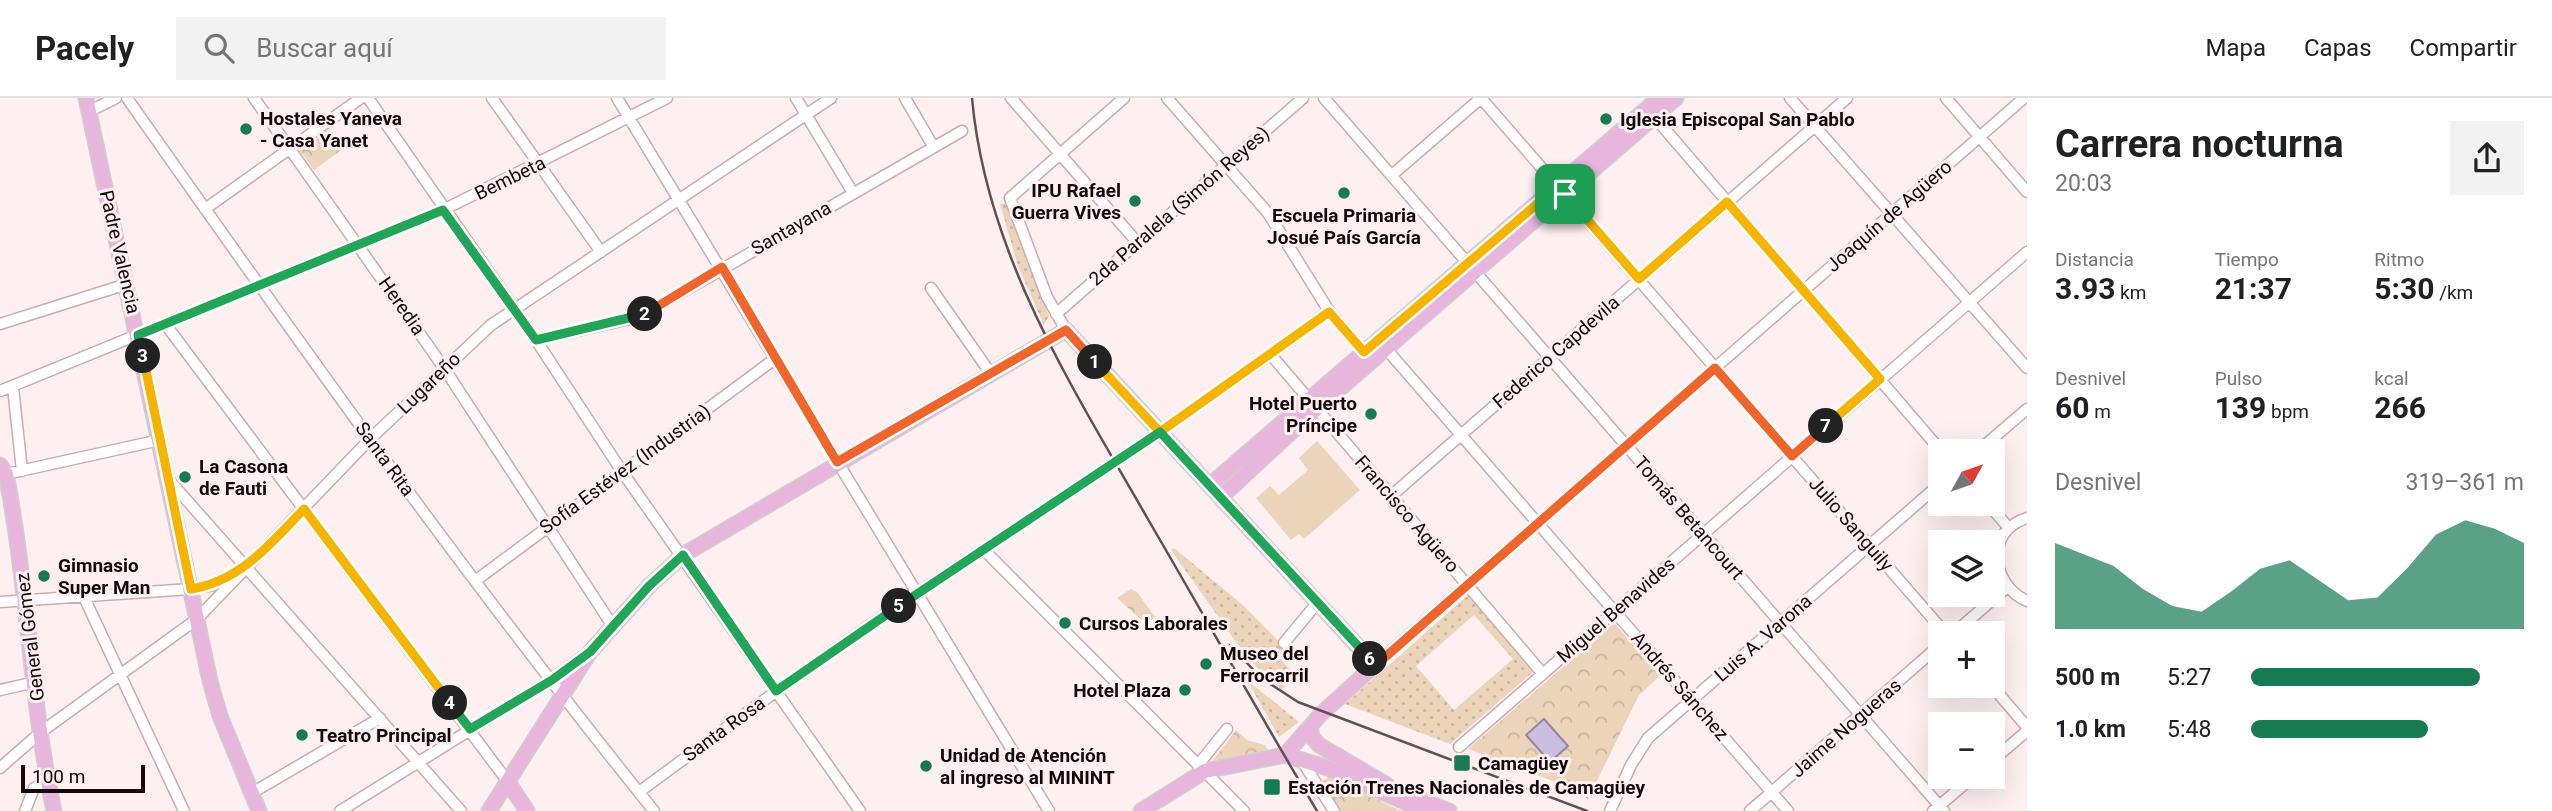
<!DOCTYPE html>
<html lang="es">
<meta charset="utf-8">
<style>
body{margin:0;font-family:Roboto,sans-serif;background:#f2f2f2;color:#202124;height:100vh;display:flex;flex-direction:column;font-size:26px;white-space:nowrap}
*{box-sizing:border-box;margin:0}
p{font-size:23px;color:#757577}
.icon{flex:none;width:38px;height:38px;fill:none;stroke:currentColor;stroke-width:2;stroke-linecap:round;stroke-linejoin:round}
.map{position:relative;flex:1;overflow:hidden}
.side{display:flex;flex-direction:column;background:#fff;width:525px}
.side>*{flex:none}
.needle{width:46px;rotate:50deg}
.controls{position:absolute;left:1928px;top:341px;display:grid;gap:14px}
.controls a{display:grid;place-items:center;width:77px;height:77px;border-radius:0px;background:#fff;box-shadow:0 7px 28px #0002;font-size:35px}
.scale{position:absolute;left:21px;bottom:18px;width:124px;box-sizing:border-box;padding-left:7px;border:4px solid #13080a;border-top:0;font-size:19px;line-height:24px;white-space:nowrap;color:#13080a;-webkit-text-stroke:5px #feeff1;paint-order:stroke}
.pin{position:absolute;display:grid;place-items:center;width:60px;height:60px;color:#fff;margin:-30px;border-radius:14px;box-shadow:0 4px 10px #0006}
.km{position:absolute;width:35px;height:35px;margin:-18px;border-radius:50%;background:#222;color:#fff;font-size:19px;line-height:35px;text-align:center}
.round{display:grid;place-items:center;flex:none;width:74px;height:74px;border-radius:0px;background:#f2f2f2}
.headline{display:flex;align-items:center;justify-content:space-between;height:119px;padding:0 28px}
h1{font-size:38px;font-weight:700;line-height:52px}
.stats{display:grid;grid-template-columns:repeat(3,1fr);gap:10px;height:119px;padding:7px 28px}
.stats div{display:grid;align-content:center}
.stats b{font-size:30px;font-weight:700}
.stats small{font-size:19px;font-weight:400}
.stats p{font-size:19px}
.chart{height:196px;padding:14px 28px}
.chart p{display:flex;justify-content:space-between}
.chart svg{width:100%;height:126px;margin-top:7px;fill:#167a53;opacity:.7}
ul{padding:0 28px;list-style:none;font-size:23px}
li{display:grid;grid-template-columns:112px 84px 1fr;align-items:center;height:52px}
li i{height:18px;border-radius:9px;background:#167a53}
header{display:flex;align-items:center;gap:42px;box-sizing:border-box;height:98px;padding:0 35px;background:#fff;border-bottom:2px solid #e0e0e0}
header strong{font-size:33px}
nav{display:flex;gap:38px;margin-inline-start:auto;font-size:24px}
.search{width:490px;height:63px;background:#f2f2f2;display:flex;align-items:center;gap:18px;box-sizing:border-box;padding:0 24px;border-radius:0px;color:#757577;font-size:26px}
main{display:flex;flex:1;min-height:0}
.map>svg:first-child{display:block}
</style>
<header>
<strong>Pacely</strong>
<div class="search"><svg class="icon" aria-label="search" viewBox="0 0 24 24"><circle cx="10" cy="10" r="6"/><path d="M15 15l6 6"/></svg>Buscar aquí</div>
<nav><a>Mapa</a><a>Capas</a><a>Compartir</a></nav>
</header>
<main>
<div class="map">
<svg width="2027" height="713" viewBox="0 0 2027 713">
<defs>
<pattern id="grass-dots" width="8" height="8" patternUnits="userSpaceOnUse" patternTransform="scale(1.75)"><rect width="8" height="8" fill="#ecd4bb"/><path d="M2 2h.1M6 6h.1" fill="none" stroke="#cab49f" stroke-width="1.8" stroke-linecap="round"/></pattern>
<pattern id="forest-crowns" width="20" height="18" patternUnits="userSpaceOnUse" patternTransform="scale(1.75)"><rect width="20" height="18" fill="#ecd4bb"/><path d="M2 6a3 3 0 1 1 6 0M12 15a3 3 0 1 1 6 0" fill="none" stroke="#cab49f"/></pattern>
</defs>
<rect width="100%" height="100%" fill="#feeff1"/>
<path fill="url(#grass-dots)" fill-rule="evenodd" d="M1006,105L1049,218L1044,227L1018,168L1000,106Z
M1174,450L1244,508L1291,556L1284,565L1294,576L1282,592L1248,561L1171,452Z
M1468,497L1534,573L1450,646L1345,606ZM1474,517L1513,561L1454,612L1416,568Z
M1247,582L1299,624L1279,639Z"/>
<path fill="url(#forest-crowns)" d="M326,32L340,53L314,72L299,51Z
M1131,491L1137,494L1155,519L1146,526L1117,500Z
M1614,525L1660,578L1639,597L1588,701L1550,682L1468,651Z
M1236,632L1247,642L1265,647L1268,652L1209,668Z
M1329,678L1401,713H1340L1321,685Z"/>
<path fill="#ecd4bb" d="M1317,343L1360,392L1304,441L1299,436L1291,442L1256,400L1270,388L1279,397L1308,372L1299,360Z"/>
<path fill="#ccbee0" stroke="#9487a0" stroke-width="2" d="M1544,621L1568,648L1550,664L1526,637Z"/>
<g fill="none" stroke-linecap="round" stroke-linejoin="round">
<g stroke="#cdabb1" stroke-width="13">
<path id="minor" d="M127,0C297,242 468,483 654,713
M254,0L444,270L612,527
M368,0L536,242L623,375L860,713
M492,0L601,154
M617,0L1049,713
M796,0L853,95
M905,0L933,48
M1011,0L1137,144
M1167,0L1268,115L1329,213L1364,254
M1324,0L1944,713
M1481,0L1946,536
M1790,0L2027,270
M1946,0L2027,94
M90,13L116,0
M1651,15L1942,354
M1392,77L1481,0
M205,111L361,0
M931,190L991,276
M1056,216L1303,0
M0,226L127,186
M166,227L508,684
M1066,232L1047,199L1010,100L1124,0
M536,242L639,219L962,33
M1381,245L1788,713
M1271,257L1543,576
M13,289L22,373
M0,293L443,112L667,0
M1977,354L2027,311
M6,376L160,342
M169,382L461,713
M1391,398L1847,0
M1988,406L2009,430
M2027,420C1984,433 1991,487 2027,503
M984,452L1244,713
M475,483L776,260
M83,497L184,713
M0,504L191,491L213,487L235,476
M1953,536L2006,490
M1284,545L1318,504
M1375,567L2024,0
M1992,588L2027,629
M0,592L36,584
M1459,649L2027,154
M1300,660L1334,713
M1993,662L2027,633
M1198,667L1227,631
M0,670L41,634L197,521L370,341L491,227L831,0
M639,694C731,626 823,558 919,494C1057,402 1196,313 1329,213
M252,695L380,620
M25,713L34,690L48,683
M340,713L552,581L587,555
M1610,713L1631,667L1648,640L1941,385
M1750,713L1941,546
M1933,713L1973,679"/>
</g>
<g stroke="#d0cece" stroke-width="17">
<path id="major" d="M86,0L210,583L220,618L259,713
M0,367L6,376C28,488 30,602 54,713
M1210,387L1659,0
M1221,399L1316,311L1676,0
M1310,629L1312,639L1319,647L1387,687
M508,684L527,713
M1415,699L1449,713
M489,713L590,554L649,488L683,457L1066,232L1375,567L1321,616L1285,657
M1141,713L1205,673L1285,657L1328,670L1425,713"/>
</g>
<use href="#minor" stroke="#fff" stroke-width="10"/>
<use href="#major" stroke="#e8b5dd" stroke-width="14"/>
<path stroke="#5d5153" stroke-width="2.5" d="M972,0C986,157 1073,290 1149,423C1205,519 1260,617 1317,713
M1230,547L1261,580L1298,604L1587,713"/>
</g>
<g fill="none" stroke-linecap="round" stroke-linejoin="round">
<g stroke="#fff" stroke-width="14">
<path id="split-1" d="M1095,264L1160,334L1329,214L1364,254L1558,88L1565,96"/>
</g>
<g stroke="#fff" stroke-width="14">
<path id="split-2" d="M645,216L722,169L837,364L1066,232L1095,264"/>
</g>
<g stroke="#fff" stroke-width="14">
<path id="split-3" d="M143,258L138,237L443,112L536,242L645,216"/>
</g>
<g stroke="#fff" stroke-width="14">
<path id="split-4" d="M143,258L191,491C241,483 270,446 304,411L450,605"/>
</g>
<g stroke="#fff" stroke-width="14">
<path id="split-5" d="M450,605L470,631L552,582L590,554L649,488L683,457L776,593L899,508"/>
</g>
<g stroke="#fff" stroke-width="14">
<path id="split-6" d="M899,508L1160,334L1370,561"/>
</g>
<g stroke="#fff" stroke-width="14">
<path id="split-7" d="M1370,561L1375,568L1715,270L1792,358L1826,328"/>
</g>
<g stroke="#fff" stroke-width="14">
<path id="split-8" d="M1565,96L1639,181L1727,104L1880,281L1826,328"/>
</g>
<use href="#split-1" stroke="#f5b400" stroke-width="9"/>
<use href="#split-2" stroke="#f0652b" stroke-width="9"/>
<use href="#split-3" stroke="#22a559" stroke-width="9"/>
<use href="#split-4" stroke="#f5b400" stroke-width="9"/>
<use href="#split-5" stroke="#22a559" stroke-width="9"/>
<use href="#split-6" stroke="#22a559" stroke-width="9"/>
<use href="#split-7" stroke="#f0652b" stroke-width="9"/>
<use href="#split-8" stroke="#f5b400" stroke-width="9"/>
</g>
<g fill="#167a53" stroke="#feeff1" stroke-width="2.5">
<circle cx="1606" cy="21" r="7"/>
<circle cx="246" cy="31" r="7"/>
<circle cx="1344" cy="95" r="7"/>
<circle cx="1135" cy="103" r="7"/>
<circle cx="1371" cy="316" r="7"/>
<circle cx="185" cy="379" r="7"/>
<circle cx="44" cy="478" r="7"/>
<circle cx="1065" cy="525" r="7"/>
<circle cx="1206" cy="566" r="7"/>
<circle cx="1185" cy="592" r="7"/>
<circle cx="302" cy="637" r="7"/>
<rect x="1453" y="656" width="18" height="18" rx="3.5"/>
<circle cx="926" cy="668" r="7"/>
<rect x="1263" y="680" width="18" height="18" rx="3.5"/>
</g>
<g text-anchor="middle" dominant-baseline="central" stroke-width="6" stroke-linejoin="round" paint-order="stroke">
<g font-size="19" font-weight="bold" fill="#13080a" stroke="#feeff1" text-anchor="start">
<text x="260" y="20">Hostales Yaneva<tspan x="260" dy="22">- Casa Yanet</tspan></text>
<text x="1620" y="21">Iglesia Episcopal San Pablo</text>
<text x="1121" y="92" text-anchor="end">IPU Rafael<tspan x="1121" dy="22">Guerra Vives</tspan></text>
<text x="1344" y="117" text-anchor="middle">Escuela Primaria<tspan x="1344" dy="22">Josué País García</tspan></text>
<text x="1357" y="305" text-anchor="end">Hotel Puerto<tspan x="1357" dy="22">Príncipe</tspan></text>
<text x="199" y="368">La Casona<tspan x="199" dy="22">de Fauti</tspan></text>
<text x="58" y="467">Gimnasio<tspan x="58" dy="22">Super Man</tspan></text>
<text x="1079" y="525">Cursos Laborales</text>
<text x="1220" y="555">Museo del<tspan x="1220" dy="22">Ferrocarril</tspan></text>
<text x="1171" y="592" text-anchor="end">Hotel Plaza</text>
<text x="316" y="637">Teatro Principal</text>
<text x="940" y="657">Unidad de Atención<tspan x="940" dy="22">al ingreso al MININT</tspan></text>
<text x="1478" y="665">Camagüey</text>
<text x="1288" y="689">Estación Trenes Nacionales de Camagüey</text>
</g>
<g font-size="19" fill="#13080a" stroke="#feeff1">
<text transform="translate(510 80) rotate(-26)">Bembeta</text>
<text transform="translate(1179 108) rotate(-41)">2da Paralela (Simón Reyes)</text>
<text transform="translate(1889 118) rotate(-41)">Joaquín de Agüero</text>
<text transform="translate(791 130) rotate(-30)">Santayana</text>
<text transform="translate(120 154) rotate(77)">Padre Valencia</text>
<text transform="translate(402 208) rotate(55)">Heredia</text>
<text transform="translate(1556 254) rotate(-41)">Federico Capdevila</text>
<text transform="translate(429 285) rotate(-44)">Lugareño</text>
<text transform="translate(385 361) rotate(54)">Santa Rita</text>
<text transform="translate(625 371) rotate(-36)">Sofía Estévez (Industria)</text>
<text transform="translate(1407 416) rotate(49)">Francisco Agüero</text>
<text transform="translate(1689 420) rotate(49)">Tomás Betancourt</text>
<text transform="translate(1851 426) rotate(49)">Julio Sanguily</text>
<text transform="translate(1616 512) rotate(-41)">Miguel Benavides</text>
<text transform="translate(30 539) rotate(-97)">General Gómez</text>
<text transform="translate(1763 540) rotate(-41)">Luis A. Varona</text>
<text transform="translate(1680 588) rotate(49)">Andrés Sánchez</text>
<text transform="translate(1846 630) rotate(-41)">Jaime Nogueras</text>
<text transform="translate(724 631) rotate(-36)">Santa Rosa</text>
</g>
</g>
</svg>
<div class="controls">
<a><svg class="needle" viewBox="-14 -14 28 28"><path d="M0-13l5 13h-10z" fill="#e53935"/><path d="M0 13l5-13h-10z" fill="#757577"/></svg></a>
<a><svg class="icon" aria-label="layers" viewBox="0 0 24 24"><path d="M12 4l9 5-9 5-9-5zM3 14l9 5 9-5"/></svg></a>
<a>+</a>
<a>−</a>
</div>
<div class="scale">100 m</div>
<div class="pin" style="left:1565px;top:96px;background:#1e9e55"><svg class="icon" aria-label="arrive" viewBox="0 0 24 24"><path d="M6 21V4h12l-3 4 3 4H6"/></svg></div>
<b class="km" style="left:1095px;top:264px">1</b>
<b class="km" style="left:645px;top:216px">2</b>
<b class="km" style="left:143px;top:258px">3</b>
<b class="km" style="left:450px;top:605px">4</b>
<b class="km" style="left:899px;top:508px">5</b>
<b class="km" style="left:1370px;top:561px">6</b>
<b class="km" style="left:1826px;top:328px">7</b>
</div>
<section class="side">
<div class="headline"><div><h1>Carrera nocturna</h1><p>20:03</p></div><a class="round"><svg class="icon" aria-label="share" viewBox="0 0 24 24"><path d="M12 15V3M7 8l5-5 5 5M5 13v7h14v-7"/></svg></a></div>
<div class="stats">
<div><p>Distancia</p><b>3.93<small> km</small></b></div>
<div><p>Tiempo</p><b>21:37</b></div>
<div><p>Ritmo</p><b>5:30<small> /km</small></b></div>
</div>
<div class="stats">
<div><p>Desnivel</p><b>60<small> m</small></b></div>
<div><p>Pulso</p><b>139<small> bpm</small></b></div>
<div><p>kcal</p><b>266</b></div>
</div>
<div class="chart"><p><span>Desnivel</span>319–361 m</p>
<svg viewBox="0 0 160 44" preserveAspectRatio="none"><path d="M0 44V14L10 18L20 22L30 30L40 36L50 38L60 31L70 23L80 20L90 27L100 34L110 33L120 23L130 11L140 6L150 9L160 14V44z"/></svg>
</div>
<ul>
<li><b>500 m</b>5:27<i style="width:84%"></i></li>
<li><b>1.0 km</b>5:48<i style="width:65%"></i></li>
</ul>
</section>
</main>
